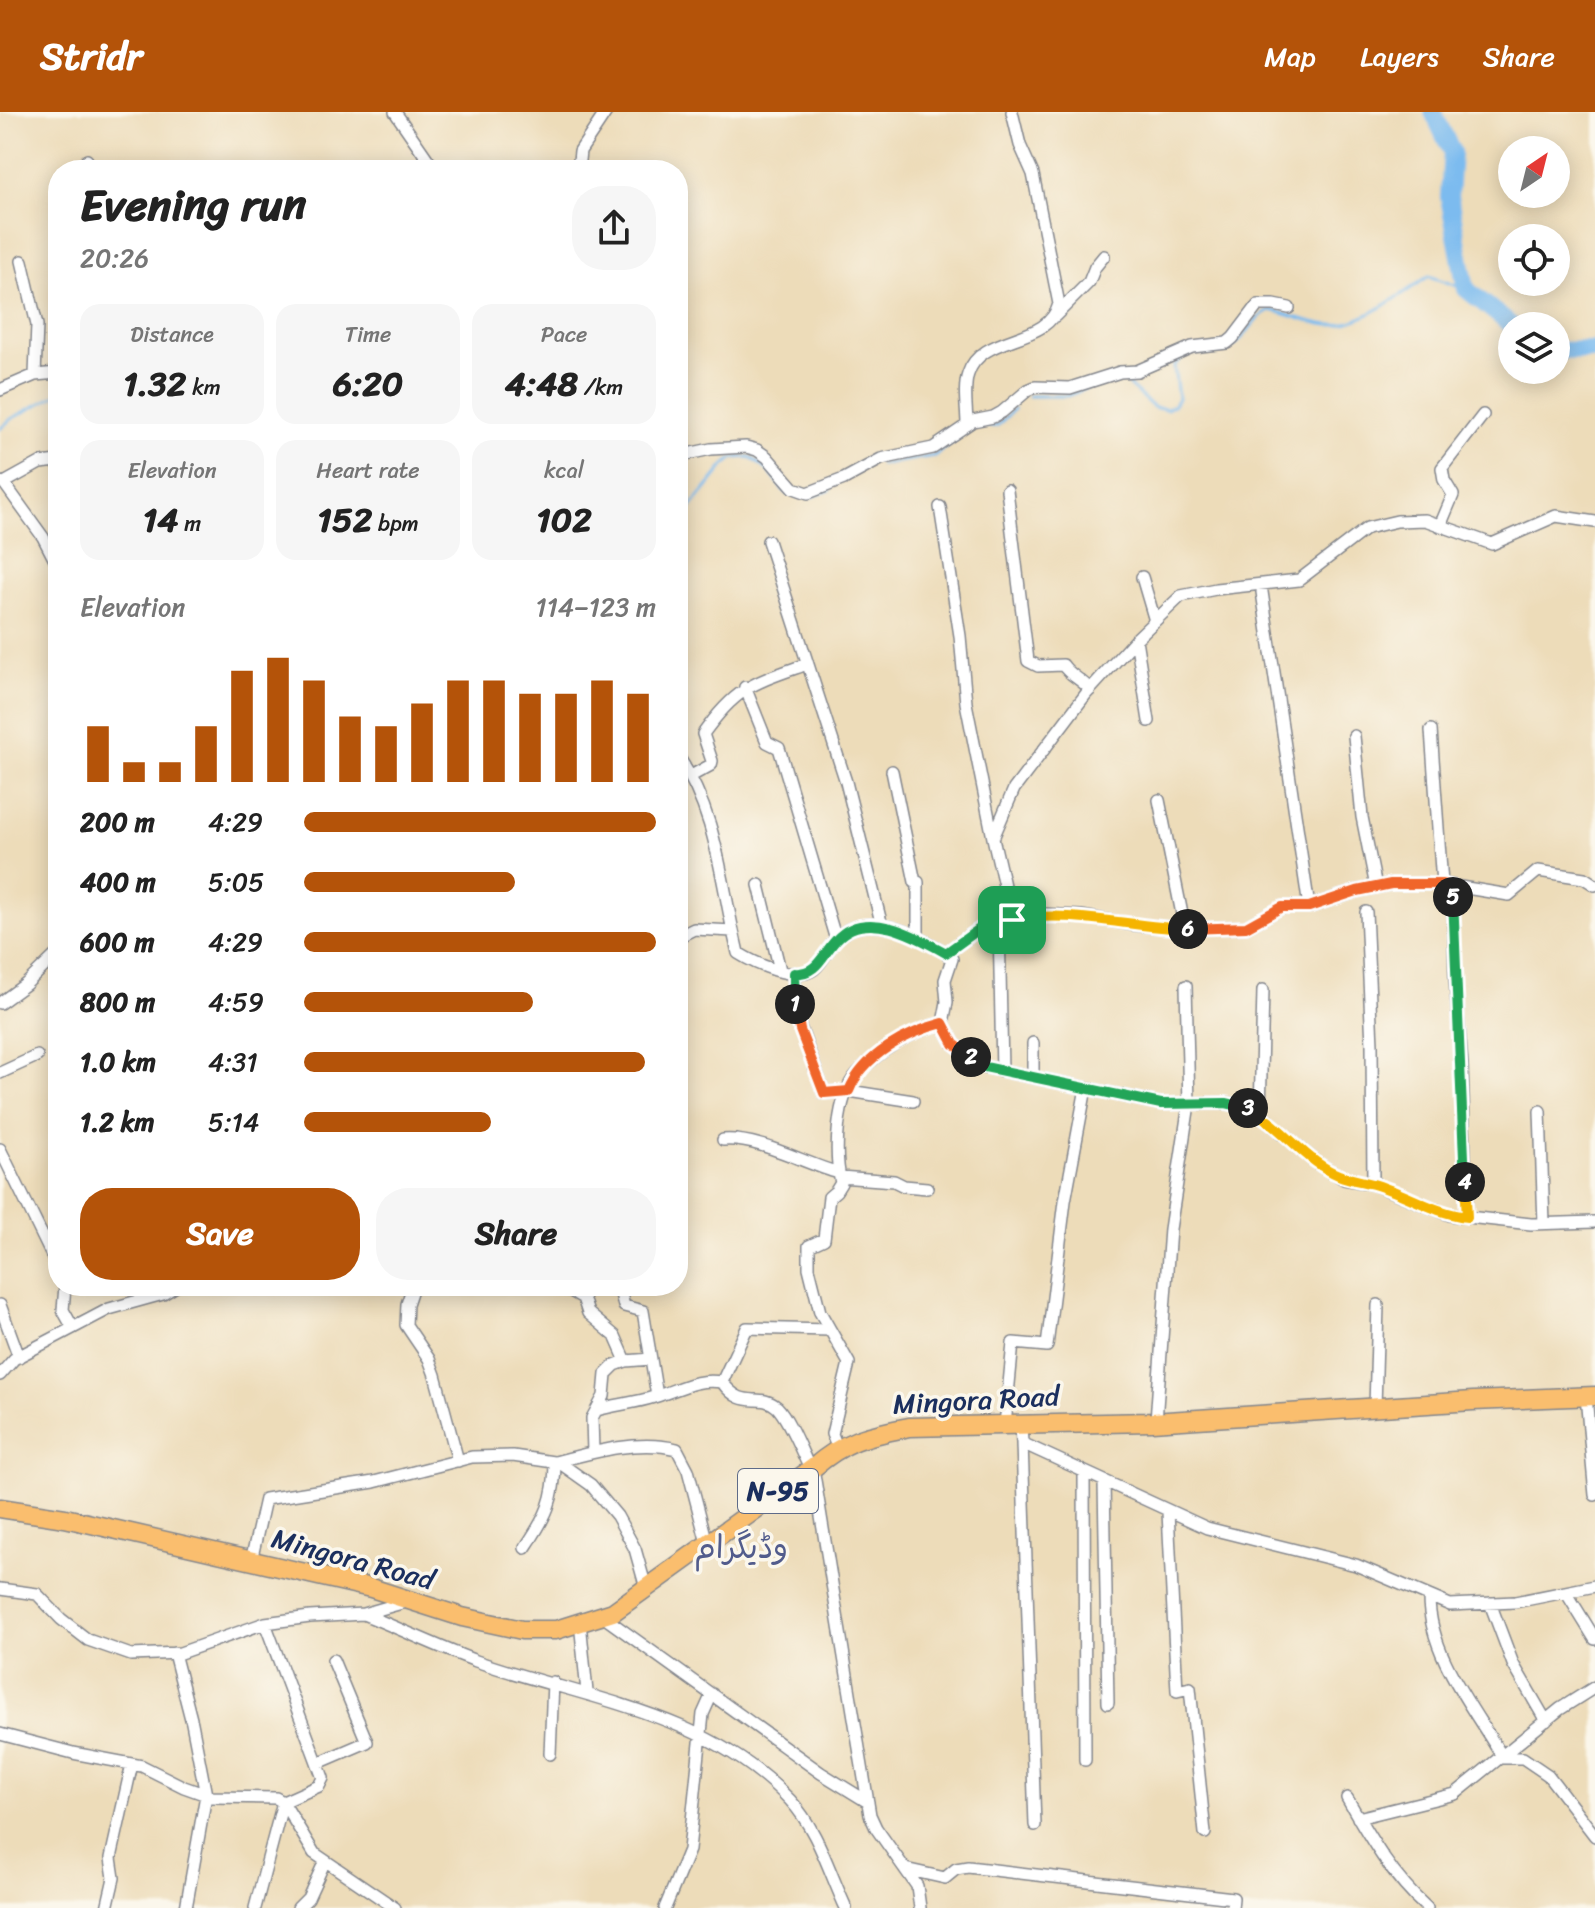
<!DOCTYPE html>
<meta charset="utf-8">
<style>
body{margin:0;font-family:Sriracha,"Playpen Sans Arabic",sans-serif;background:#f6f6f6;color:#222;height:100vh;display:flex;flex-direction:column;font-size:30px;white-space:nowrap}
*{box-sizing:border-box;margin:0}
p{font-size:26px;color:#767676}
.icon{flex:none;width:44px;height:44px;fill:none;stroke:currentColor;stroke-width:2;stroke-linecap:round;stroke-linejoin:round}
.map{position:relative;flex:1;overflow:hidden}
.panel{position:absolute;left:48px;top:48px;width:640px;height:1136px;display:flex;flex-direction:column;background:#fff;border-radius:32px;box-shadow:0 4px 20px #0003}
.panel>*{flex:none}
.needle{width:52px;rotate:35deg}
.buttons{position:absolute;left:1498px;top:24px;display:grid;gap:16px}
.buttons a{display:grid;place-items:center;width:72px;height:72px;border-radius:50%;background:#fff;box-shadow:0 4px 20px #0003;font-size:40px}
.pin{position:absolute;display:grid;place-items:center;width:68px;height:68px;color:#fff;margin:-34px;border-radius:16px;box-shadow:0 4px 12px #0006}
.km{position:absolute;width:40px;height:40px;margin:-20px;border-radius:50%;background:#222;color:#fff;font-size:22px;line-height:40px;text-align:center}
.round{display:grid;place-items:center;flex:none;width:84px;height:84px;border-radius:32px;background:#f6f6f6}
.headline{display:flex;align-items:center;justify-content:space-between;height:136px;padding:0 32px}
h1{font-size:44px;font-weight:700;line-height:60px}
.stats{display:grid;grid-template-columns:repeat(3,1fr);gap:12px;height:136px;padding:8px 32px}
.stats div{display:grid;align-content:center;border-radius:20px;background:#f6f6f6;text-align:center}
.stats b{font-size:34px;font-weight:700}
.stats small{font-size:22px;font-weight:400}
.stats p{font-size:22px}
.chart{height:224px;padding:16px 32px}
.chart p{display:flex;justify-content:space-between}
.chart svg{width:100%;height:144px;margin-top:8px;stroke:#b45309;stroke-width:6}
.cta{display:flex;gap:16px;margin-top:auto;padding:16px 32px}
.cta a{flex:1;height:92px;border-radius:32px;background:#b45309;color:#fff;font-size:32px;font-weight:700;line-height:92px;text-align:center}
.cta a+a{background:#f6f6f6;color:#222}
ul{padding:0 32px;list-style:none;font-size:26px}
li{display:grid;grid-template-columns:128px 96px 1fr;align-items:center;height:60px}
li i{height:20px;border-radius:10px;background:#b45309}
header{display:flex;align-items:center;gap:48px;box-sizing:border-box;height:112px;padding:0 40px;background:#b45309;color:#fff}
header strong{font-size:38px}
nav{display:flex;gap:44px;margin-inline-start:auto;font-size:28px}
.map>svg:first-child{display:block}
</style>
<header>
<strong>Stridr</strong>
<nav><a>Map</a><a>Layers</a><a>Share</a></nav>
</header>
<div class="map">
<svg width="1595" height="1796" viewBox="0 0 1595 1796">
<rect width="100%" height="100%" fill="#fbf7ec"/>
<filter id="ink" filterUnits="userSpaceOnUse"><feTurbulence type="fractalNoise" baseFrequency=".0125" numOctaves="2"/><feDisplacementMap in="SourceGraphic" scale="16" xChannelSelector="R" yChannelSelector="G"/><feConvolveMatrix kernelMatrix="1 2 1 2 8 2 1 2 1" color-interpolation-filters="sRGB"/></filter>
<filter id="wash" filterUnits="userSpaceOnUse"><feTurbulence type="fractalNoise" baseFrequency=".006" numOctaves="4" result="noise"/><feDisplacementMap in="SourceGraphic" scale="32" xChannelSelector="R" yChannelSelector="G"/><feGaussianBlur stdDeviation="1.8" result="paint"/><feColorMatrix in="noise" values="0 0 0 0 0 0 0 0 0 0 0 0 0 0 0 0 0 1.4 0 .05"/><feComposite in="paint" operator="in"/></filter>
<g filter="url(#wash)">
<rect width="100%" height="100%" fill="#eddcb9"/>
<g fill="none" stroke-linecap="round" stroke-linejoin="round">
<path stroke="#7bbbef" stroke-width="3" d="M1190,241C1202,241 1218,242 1229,237C1246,228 1252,206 1270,198C1290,202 1310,212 1330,213C1359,215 1405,180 1429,164L1466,177
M1113,267L1124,269L1154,296L1167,297L1174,293L1178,286L1174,254L1184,244
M1029,284H1067L1095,273
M973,315L997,314L1014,297
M0,317L11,307L58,282
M880,353L934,344L960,324
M811,385L830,378
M678,411L725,353L734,346L750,345C757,351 767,356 772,363C784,378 782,383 804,385"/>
<path stroke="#7bbbef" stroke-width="18" d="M1433,0L1452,40L1449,85L1466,177L1512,214
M1556,239L1595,238"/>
</g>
</g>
<g filter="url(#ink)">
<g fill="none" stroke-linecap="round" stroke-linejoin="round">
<g stroke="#84868c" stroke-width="14">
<path id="minor" d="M395,0L435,58
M87,48L89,58
M578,58L580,39L606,0
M22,149L37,213L35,263
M1055,204L1089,170L1095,155L1104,144
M0,278L35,263L58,261
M967,313C967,298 963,276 968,262C981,220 1048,234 1059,192L1033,62L1020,33L1012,0
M678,344L711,337L746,335L757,338L767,345L794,376L808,381L844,367L881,347L933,336L973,309L993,305L1002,300L1028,278L1035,275L1070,276L1120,260L1137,259L1192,235L1227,231L1233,226L1258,193H1274L1289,196
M0,370L4,371L43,425L58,454
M4,371L40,351L58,349
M1007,378L1028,549L1038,554L1063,553C1070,564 1082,567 1090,578
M940,395L960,524L966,591L993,726
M1440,414L1453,383L1444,368L1442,356L1483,303
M768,429L846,670L882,814
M1142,465L1155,509
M1262,480L1309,795
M1136,527L1149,609
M745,575L767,630L779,636L836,828
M1431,618L1442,772
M1354,624L1362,705L1376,775
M678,644C715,701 719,754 733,819
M892,659L915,770H918V825
M691,664L711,653L712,649L703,622C737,574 754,571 807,552
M1159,688L1185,817
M759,773L780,858
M1595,773L1584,766L1538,759L1509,783L1442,772H1391L1357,779L1309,795H1282L1246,815L1185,817L1135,813L1081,804L1040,802L982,815L946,841L952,847L945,868L947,890L943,911L954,932L985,955L1161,992L1226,991L1244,994L1260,1002L1317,1051L1344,1067L1373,1072L1450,1103L1531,1112L1595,1110
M1453,775L1455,868L1462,952L1467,1105
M1366,800L1372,933L1373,1072
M1012,808L993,726L1014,677L1086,582L1136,527L1181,484L1216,477L1299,468L1367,416L1397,409L1425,408L1492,432L1556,404L1595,410
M999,810L1002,959
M678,825L694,817L733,819L738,841C754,851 796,871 814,857C823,850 828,836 836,827C867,796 916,823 946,841
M794,861L795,901L824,981L849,979L913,989
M0,891L26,872L58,841
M1033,931V965
M0,961L37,944
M1540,999L1544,1112
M1260,1002L1263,878
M723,1028C758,1025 803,1051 839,1061
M0,1037L58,1156
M840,1065L894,1069L904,1074L927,1076
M65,1174L63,1198L73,1216
M413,1174L407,1192L406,1213L429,1247L435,1263L458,1349
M569,1174L571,1179L583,1186L588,1201L615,1224L626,1249L615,1253L606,1262L604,1284L592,1306L593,1340
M619,1174L624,1194L643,1199L657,1284
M0,1193L19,1245
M626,1249L651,1247
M0,1263L14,1247L109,1197L163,1182L176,1174
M722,1270L747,1216L830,1218
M1586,1284L1595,1383
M1375,1295L1378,1193
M597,1298C615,1293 635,1291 654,1285C679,1278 693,1266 722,1270C744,1300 758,1279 777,1295C789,1307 802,1341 810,1357
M1156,1309L1170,1117L1189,992L1186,874
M1005,1313L1013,1231L1047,1234L1065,1089L1086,976
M1021,1313L1022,1331L1207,1416L1356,1453L1450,1493L1515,1490L1595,1474
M1022,1331L1035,1713
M837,1335L832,1322L849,1251L820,1200L809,1156V1134L824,1127L829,1085L836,1079L841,1071C834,1042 836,985 857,962C880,937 912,919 943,911
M813,1356L870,1703L876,1716L917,1774L920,1796
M1084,1360L1085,1648
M1104,1370L1108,1591
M1168,1400L1177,1579L1190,1576L1205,1721
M525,1436C546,1405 555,1388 555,1350C593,1340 639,1327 677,1337L688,1358L707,1431
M251,1449L265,1387L374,1370L472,1345L513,1344L560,1351L591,1373L617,1404L635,1437L646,1476
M0,1477L37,1482L61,1507L88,1528L131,1543L180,1541L265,1511L310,1505L363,1502L409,1489
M1566,1480L1595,1527
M1429,1484C1428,1542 1475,1598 1503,1646H1523L1548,1663L1595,1724
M1490,1491L1513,1552L1546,1609
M363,1502C401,1517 438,1535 476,1549C585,1587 707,1600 790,1688C818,1718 829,1760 846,1796
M601,1503L821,1661L868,1690
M580,1510L587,1580
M174,1541L192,1611L206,1683L186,1796
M0,1622L73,1641L142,1654L184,1675L212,1685L276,1686L283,1690L314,1741L395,1796
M550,1642L553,1570
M318,1651L367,1630L333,1548
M1347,1686C1370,1726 1392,1765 1427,1796
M1358,1706L1455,1682L1560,1597L1595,1575
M905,1757L945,1766L956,1757L968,1755L1233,1786L1232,1796
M107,1796L114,1766L111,1746L132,1652
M255,1796L283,1690L319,1674L323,1666L265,1511
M298,1796L308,1786L325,1749
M665,1796L689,1738L703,1602L712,1582"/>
</g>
<g stroke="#84868c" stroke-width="21">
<path id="trunk" d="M0,1396L65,1406L371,1476L462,1505L522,1518H556L613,1500L813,1356C847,1327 866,1324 909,1315L1152,1310L1473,1289L1595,1284"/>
</g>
<use href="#minor" stroke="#fff" stroke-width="11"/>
<use href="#trunk" stroke="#fabe6e" stroke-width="18"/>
</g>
</g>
<g fill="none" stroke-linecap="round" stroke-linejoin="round" filter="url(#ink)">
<g stroke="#fff" stroke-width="16">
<path id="split-1" d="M795,892L794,861C817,863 822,843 836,828C865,795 916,824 946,841L982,815L1012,808"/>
</g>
<g stroke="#fff" stroke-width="16">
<path id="split-2" d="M795,892L800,918L824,981L849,979C863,943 908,920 943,911L954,932L971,945"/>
</g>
<g stroke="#fff" stroke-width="16">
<path id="split-3" d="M971,945L985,955L1161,992L1226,991L1248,996"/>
</g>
<g stroke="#fff" stroke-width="16">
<path id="split-4" d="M1248,996C1274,1009 1293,1033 1316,1050C1338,1066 1348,1066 1373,1072C1405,1081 1434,1101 1467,1105L1465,1070"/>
</g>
<g stroke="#fff" stroke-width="16">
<path id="split-5" d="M1453,785L1465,1070"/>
</g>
<g stroke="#fff" stroke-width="16">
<path id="split-6" d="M1188,817L1246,815L1282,795H1309L1357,779L1391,772H1442L1453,775V785"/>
</g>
<g stroke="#fff" stroke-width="16">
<path id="split-7" d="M1012,808C1071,797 1128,815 1188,817"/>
</g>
<use href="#split-1" stroke="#22a559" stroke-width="10"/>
<use href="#split-2" stroke="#f0652b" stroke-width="10"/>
<use href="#split-3" stroke="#22a559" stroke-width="10"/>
<use href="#split-4" stroke="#f5b400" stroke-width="10"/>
<use href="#split-5" stroke="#22a559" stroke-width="10"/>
<use href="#split-6" stroke="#f0652b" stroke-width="10"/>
<use href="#split-7" stroke="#f5b400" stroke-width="10"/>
</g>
<g text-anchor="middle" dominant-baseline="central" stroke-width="7" stroke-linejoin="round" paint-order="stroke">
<rect fill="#fbf7ec" stroke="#5e6b89" stroke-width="2" x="738" y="1357" width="80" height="44" rx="6"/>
<g font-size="26" font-weight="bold" fill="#1b2f5e">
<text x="778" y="1379">N-95</text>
</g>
<g font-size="28" fill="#1b2f5e" stroke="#fbf7ec">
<text transform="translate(976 1288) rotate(-3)">Mingora Road</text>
<text transform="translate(353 1447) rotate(15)">Mingora Road</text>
</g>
<g font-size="32" fill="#525c8c" stroke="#fbf7ec">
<text x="741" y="1435">وڈیگرام</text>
</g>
</g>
</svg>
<div class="buttons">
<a><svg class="needle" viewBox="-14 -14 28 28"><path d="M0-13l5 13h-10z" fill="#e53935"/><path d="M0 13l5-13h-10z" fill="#767676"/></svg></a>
<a><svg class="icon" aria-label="locate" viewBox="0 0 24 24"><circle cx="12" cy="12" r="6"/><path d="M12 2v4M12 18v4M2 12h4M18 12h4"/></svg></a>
<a><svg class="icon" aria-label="layers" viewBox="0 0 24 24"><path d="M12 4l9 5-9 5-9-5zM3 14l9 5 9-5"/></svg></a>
</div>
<div class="pin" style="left:1012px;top:808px;background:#1e9e55"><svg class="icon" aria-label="arrive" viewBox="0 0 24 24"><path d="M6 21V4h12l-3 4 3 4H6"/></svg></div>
<b class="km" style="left:795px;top:892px">1</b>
<b class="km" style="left:971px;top:945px">2</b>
<b class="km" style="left:1248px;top:996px">3</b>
<b class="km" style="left:1465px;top:1070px">4</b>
<b class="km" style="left:1453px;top:785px">5</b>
<b class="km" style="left:1188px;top:817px">6</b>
<section class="panel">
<div class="headline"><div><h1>Evening run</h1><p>20:26</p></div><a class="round"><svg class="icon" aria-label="share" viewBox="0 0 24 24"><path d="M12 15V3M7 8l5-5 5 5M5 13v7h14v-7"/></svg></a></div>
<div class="stats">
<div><p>Distance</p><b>1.32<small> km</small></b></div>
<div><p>Time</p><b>6:20</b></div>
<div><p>Pace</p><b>4:48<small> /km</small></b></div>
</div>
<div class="stats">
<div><p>Elevation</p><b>14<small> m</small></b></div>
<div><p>Heart rate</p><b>152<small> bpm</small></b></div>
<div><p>kcal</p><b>102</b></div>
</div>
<div class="chart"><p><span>Elevation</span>114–123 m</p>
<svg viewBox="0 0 160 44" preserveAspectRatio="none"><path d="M5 44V27M15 44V38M25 44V38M35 44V27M45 44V10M55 44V6M65 44V13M75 44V24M85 44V27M95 44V20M105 44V13M115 44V13M125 44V17M135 44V17M145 44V13M155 44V17"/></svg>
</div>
<ul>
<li><b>200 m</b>4:29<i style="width:100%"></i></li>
<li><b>400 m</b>5:05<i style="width:60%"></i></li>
<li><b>600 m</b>4:29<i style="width:100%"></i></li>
<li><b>800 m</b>4:59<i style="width:65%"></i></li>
<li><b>1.0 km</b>4:31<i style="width:97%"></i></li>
<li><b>1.2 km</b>5:14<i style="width:53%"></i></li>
</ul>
<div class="cta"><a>Save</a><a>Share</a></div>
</section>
</div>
